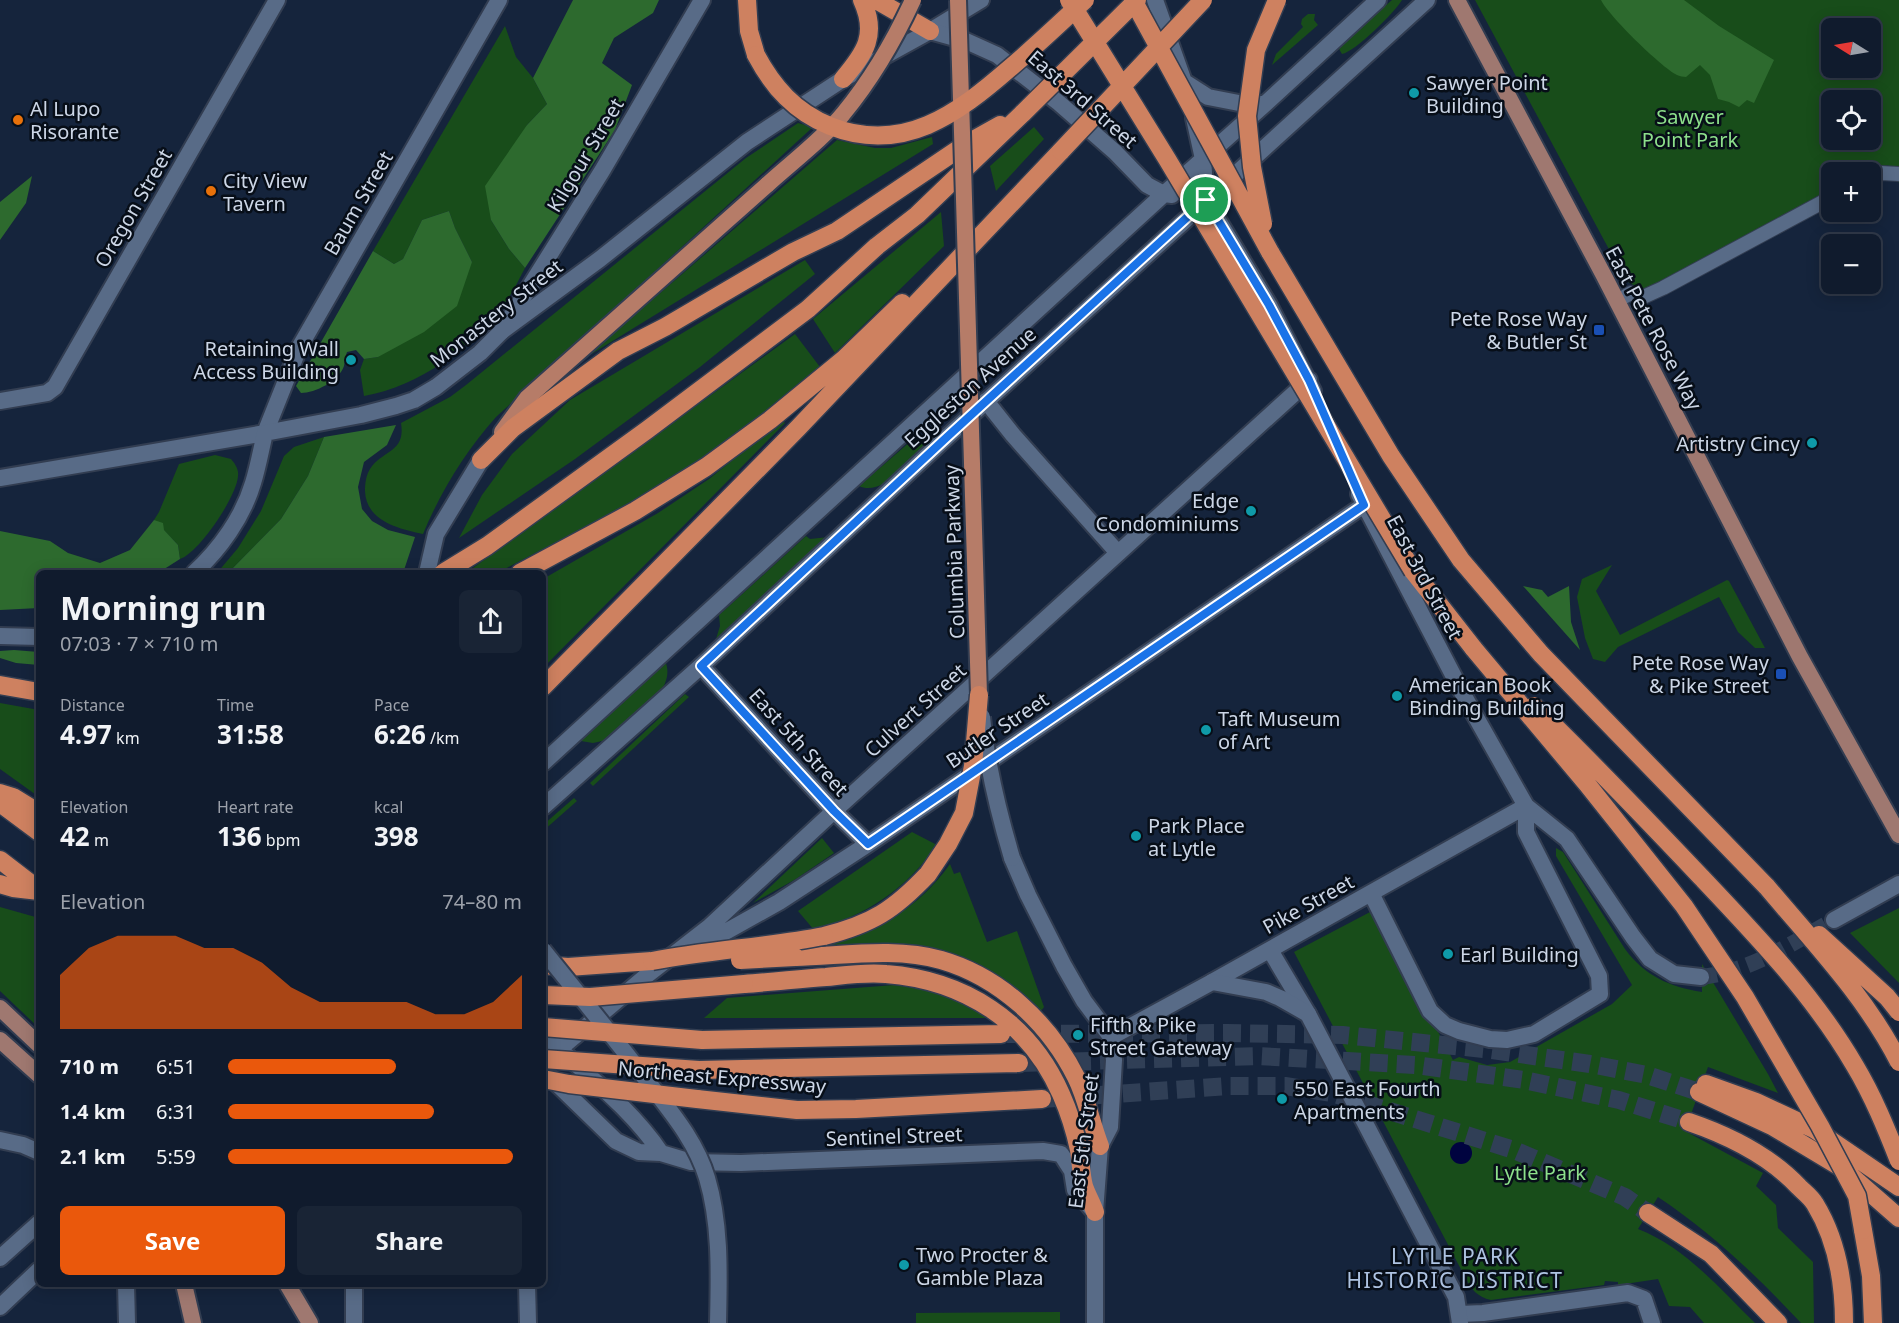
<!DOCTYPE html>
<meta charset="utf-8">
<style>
body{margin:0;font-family:"Noto Sans",sans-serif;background:#192435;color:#f1f3f6;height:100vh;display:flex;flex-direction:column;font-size:22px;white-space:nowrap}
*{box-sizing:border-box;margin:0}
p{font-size:20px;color:#9ca1aa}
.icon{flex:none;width:33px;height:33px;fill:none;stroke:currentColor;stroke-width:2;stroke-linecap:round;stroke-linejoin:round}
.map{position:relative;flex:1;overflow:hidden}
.details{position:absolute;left:36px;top:570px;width:510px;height:717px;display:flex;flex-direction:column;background:#101b2d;border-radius:9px;box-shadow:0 3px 15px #0003,0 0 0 2px #303949}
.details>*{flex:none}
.needle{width:39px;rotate:281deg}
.tools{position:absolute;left:1821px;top:18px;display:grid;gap:12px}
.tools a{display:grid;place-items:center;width:60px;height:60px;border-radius:9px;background:#101b2d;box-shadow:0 3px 15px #0003,0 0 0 2px #303949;font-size:30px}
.pin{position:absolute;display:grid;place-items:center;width:51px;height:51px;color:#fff;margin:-26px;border:3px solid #fff;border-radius:50%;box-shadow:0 2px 6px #0007}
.round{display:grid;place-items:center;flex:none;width:63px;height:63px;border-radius:9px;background:#192435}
.summary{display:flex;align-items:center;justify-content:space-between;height:102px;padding:0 24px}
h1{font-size:33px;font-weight:700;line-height:45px}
.metrics{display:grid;grid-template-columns:repeat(3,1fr);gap:9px;height:102px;padding:6px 24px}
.metrics div{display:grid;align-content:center}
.metrics b{font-size:26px;font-weight:700}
.metrics small{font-size:16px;font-weight:400}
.metrics p{font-size:16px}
.chart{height:168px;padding:12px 24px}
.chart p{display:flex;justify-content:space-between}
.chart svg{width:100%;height:108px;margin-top:6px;fill:#ea580c;opacity:.7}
.action{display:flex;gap:12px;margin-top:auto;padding:12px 24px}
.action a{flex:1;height:69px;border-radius:9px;background:#ea580c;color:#fff;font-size:24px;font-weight:700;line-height:69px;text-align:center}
.action a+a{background:#192435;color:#f1f3f6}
ul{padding:0 24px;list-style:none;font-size:20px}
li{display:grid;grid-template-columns:96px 72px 1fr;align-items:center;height:45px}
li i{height:15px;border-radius:8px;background:#ea580c}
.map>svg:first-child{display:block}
</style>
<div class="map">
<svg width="1899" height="1323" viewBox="0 0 1899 1323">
<rect width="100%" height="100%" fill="#15243c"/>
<path fill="#184d1a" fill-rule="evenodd" d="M1392,0H1402C1395,12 1355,52 1342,54L1339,49L1341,45Z
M1475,0H1899V183L1888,165L1871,174L1870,172H1832L1831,196L1651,294L1626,281ZM1832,28H1870V68H1832ZM1832,100H1870V140H1832Z
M1308,14H1315L1314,20L1318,25L1272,65L1276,54L1303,27L1301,24L1302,19Z
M505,26L516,57L533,78L547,104L527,125L491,220L509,249L525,268C519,279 513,293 504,304C469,348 421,386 364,396L360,370L364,359L378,357L472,262L455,228L449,211L422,220L403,259L394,264L373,251Z
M798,123L813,127L496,417C465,452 441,491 423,534C399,529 366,521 365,491C365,484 366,475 370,469C382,450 406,453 401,423L450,397L466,385L746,158Z
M1034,127L1044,139L996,191L990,166Z
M932,137L933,144L585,358L837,140L875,148H891Z
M941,212L944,246L835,353L813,319Z
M805,260L815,274L700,367L575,459L459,538L482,495L512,454L570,400Z
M795,334L820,367L745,430L687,470L632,503L497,573H466Z
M782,420L785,423L543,668V579L658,513L709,479Z
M919,434L930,445C913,460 882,497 859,486Z
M324,437L308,476L281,519L228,573H217L238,548L261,511L284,456L294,447Z
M215,455L231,459C235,464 239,469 238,476C237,496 199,553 180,559L178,545L154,520L159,512L179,464Z
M806,536L810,539L829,537L716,639L720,626L719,615Z
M1612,565L1596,591L1620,635L1727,580L1729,581L1765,648H1755L1738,632L1719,597L1618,647L1605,662L1593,659L1585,638L1577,597L1582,579Z
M666,663C669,673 667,679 663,688L607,740L593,743L581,741Z
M685,694L689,697L593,786L590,783Z
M0,703L39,710V797L0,769Z
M574,798L577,801L543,831V825Z
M912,832L937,845C905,890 867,915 814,930L798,911Z
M822,838L834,853L796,879L753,903Z
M1556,848L1563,852L1625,949C1645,976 1670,987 1702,992V964L1768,1074L1778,1093L1708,1067L1685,1131L1763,1173L1756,1186L1776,1205L1778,1228L1813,1262L1814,1323H1801C1757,1276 1712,1233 1658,1197L1638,1229C1685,1247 1720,1289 1755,1323H1704L1690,1307L1669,1306L1658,1279L1618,1285V1282L1605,1281L1604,1285L1491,1300C1477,1297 1471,1289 1465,1277L1294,952L1372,911L1376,914L1453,1060L1459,1057L1487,1065L1510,1062L1612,1004L1632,985L1556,856Z
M950,864L954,874L960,872L987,942L1017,931L1044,1007L1041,1011L1011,985L969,962L825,949V945C877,931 918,909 950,864Z
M0,907L39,918V1028L0,991Z
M1899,908V983L1850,933Z
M894,985C924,989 968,997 990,1018H704L727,998Z
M1060,1312V1323H916V1313Z"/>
<path fill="#2d6a2e" d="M573,0H659L653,13L614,38L602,63L632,85L615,130L525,268L509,249L491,220L485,186L527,125L547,104L533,78Z
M1601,0H1684L1719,26L1774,60L1754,103L1747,100L1739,107L1729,102L1718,99L1710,75L1700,65L1686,77C1684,77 1679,76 1677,75C1661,67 1608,15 1601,0Z
M32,176L26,203L0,240V202Z
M449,211L455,228L472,262L457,306L424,332L378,357L364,359L356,350L347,352C345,357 345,361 344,366C339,381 315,393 301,393L296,386L373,251L394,264L403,259L422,220Z
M396,425L387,445L364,462L358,487L362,509L372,521L388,530L415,537L403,573H228L281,519L308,476L324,437Z
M154,520L163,523L164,530L178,545L180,559L158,573H39V608L0,610V531L50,541L68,553L100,563L130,550Z
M1523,586L1542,590L1548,597L1569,586L1571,622L1580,650Z
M14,650L39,652V665L16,663L0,658V651Z"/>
<path fill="#00033f" d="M1450 1153a11 11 0 1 1 22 0a11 11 0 1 1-22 0Z"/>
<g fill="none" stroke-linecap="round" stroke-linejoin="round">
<path stroke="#303f56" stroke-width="16" stroke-dasharray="16 8" stroke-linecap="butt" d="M1701,977C1750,972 1792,943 1834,920"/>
<path stroke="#303f56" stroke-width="18" stroke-dasharray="18 9" stroke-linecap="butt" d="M1007,1034L1227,1033L1343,1035L1484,1049L1590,1064L1647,1075L1699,1092
M1019,1063L1258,1056L1416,1065L1524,1080L1619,1100L1689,1122
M1042,1099L1230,1086H1285L1332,1093L1514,1150L1625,1197L1648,1213"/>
<g stroke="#323d51" stroke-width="16">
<path id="pedestrian" d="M1870,177L1881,173L1899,174
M1617,301L1631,293L1641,298L1663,288L1832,197"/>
</g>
<g stroke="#323d51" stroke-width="20">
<path id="minor" d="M1206,200L1269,305L1313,391
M502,331L602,171L702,0
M0,401L47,393L55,387L277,0
M986,401L1013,435L1118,553
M0,478L265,433L299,348L499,0
M1359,494L1464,696L1526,806V832L1599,976L1600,994L1534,1034L1507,1040L1490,1039L1459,1031L1445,1025L1430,1011L1371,893
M701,666L834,811L868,844
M1526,806L1567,839L1633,937L1650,959L1674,974L1701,977
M1834,920L1899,884
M695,949L779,902L868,844L1364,505
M1270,950L1308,1014
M1212,982L1526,806
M543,1034C583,1072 630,1107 661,1153
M543,1063L646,976L709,927L834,811L1309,380
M552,1079L616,1141L639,1152L661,1153L691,1162L741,1163L1043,1151L1061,1154L1072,1171L1075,1190L1092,1209
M0,1140L23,1145L39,1152
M126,1284L127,1323
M354,1284V1323
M527,1284L528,1323
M1460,1314L1483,1313L1628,1293L1644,1299L1652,1323"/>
</g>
<g stroke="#323d51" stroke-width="20">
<path id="tertiary" d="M194,573C220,549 243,517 253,483C258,467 261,450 265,433L361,415L396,406L414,400L436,387L480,353L502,331L600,259L747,142L843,79L930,31L981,0
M0,636L39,637
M1111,1037L1212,982L1266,992L1280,998L1308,1014L1456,1297L1460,1323"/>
</g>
<g stroke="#323d51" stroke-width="20">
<path id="secondary" d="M1155,0L1183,79
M930,31L966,41L997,55L1059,103L1115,152L1147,185L1164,194L1172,195
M1183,81L1208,97L1244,104H1262
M1194,118L1203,159L1206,200
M427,573L436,534L481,460
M543,763L1164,194L1265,104L1378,0
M543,807L701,666L947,437L1427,0
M1012,858L1028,895L1064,966L1084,1001L1111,1037L1114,1060L1110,1127L1100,1146L1095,1212V1323
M0,1258L39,1223
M0,1307L39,1270"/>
</g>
<g stroke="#323d51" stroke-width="20">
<path id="primary" d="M1457,0L1603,274L1800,657L1899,835
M0,1008L39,1045
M0,1040L39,1075
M184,1284L193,1323
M287,1284L310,1323"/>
</g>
<g stroke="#323d51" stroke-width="20">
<path id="trunk" d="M502,432L527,398L768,184"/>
</g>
<g stroke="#323d51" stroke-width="21">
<path id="motorway" d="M747,0L749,31L756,55
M876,0L930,31
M843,79C865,53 878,35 862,0
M1270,252L1391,456L1461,560L1541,654L1767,887
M481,460L513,428L618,351L665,327L793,252L837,231L966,144L1000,125
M1413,571L1474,649
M443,573L487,546L647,430L808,309L877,246L917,215L1023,113
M520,573L635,511L706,467L770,420L844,359L902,303
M0,685L39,692
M543,687L798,428L1061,151
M0,793L13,797L39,813
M0,803L39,832
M0,860L39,890
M0,884L13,888L39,891
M824,936C872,924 894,910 928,874
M795,957C842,956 895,947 941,960C1000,977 1049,1023 1076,1077C1087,1099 1091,1123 1100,1146
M543,965L568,967L652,961
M744,984C772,982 799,979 826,977C846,975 866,972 886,974C964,980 1029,1021 1061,1094C1069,1112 1075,1131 1079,1150C1081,1162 1081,1175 1084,1186C1087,1195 1092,1203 1095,1212
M702,1040L1001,1034
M699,1070L1019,1063
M1706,1084L1756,1102L1814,1129L1899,1187
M1699,1092L1772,1126L1842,1168L1899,1218
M697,1099L797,1110L856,1109L1042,1099
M1689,1122C1730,1136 1769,1155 1799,1187C1804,1192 1811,1197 1815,1204C1837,1240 1844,1281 1844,1323
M1648,1213L1711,1254L1778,1323
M1863,1230L1871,1276L1873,1323"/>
</g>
<use href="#pedestrian" stroke="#586b87" stroke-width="14"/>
<use href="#minor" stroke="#586b87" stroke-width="16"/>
<use href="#tertiary" stroke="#586b87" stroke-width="16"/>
<use href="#secondary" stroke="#586b87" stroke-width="16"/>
<use href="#primary" stroke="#9f7870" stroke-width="16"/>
<use href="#trunk" stroke="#b67c68" stroke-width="16"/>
<use href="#motorway" stroke="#ce8160" stroke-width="18"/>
<g stroke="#323d51" stroke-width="20" stroke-linecap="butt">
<path id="secondary-bridge" d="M982,717C987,766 998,811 1012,858
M543,950C578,994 614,1037 648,1082C671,1112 696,1141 707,1178C721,1225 719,1275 718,1323"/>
</g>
<g stroke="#323d51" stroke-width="20" stroke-linecap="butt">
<path id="trunk-bridge" d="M958,0L979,695
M768,184C791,163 824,138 843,114C872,79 894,41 913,0"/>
</g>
<g stroke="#323d51" stroke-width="21" stroke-linecap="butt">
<path id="motorway-bridge" d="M1069,0L1167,159L1413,571
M1133,0L1270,252
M756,55C773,87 795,112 830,126C903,155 957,114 1010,68C1036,46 1060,23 1085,0
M1023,113L1137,0
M1061,151L1203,0
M1263,224L1252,167L1247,116L1256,50L1277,0
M1474,649L1587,784L1684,906L1745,997L1820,1126L1857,1196L1863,1230
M1534,706C1592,762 1647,820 1703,879C1758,937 1815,997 1855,1066C1873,1096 1886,1128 1899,1161
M928,874L948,844L964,813L973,766L979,695
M1767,887C1814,943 1866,997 1899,1062
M1819,935L1887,997L1899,1012
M740,960L795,957
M652,961C709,950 767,947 824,936
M543,995L590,997L744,984
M543,1027L702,1040
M543,1059L699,1070
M543,1079L569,1084L697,1099"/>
</g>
<use href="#secondary-bridge" stroke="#586b87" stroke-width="16"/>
<use href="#trunk-bridge" stroke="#b67c68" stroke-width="16"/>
<use href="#motorway-bridge" stroke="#ce8160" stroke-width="18"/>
</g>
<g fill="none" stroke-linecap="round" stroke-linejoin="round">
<g stroke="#fff" stroke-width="12">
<path id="route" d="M1206,200L1269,305L1309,380L1364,505L868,844L834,811L701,666L947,437Z"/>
</g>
<use href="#route" stroke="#1a73e8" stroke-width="8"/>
</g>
<g fill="#0f9aa8" stroke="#070e18" stroke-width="2">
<circle cx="1414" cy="93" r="6"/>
<circle cx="351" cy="360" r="6"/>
<circle cx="1812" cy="443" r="6"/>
<circle cx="1251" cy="511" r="6"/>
<circle cx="1397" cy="696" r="6"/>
<circle cx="1206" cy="730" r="6"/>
<circle cx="1136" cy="836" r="6"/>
<circle cx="1448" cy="954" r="6"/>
<circle cx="1078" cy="1035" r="6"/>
<circle cx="1282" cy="1099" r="6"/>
<circle cx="904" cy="1265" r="6"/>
</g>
<g fill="#e8710a" stroke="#070e18" stroke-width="2">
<circle cx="18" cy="120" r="6"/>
<circle cx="211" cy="191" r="6"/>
</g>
<g fill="#1a4fb4" stroke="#070e18" stroke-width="2">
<rect x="1593" y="324" width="12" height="12" rx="3"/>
<rect x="1775" y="668" width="12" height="12" rx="3"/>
</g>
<g text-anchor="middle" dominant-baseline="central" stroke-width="5" stroke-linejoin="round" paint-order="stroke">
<g font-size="20" fill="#ccd6e6" stroke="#070e18" text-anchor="start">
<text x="1426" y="82">Sawyer Point<tspan x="1426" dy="23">Building</tspan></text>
<text x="30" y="108">Al Lupo<tspan x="30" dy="23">Risorante</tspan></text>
<text x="223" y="180">City View<tspan x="223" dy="23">Tavern</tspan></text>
<text x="1587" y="318" text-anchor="end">Pete Rose Way<tspan x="1587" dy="23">&amp; Butler St</tspan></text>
<text x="339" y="348" text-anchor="end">Retaining Wall<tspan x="339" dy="23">Access Building</tspan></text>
<text x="1800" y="443" text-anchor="end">Artistry Cincy</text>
<text x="1239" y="500" text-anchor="end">Edge<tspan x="1239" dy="23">Condominiums</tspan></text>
<text x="1769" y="662" text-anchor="end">Pete Rose Way<tspan x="1769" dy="23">&amp; Pike Street</tspan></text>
<text x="1409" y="684">American Book<tspan x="1409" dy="23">Binding Building</tspan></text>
<text x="1218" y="718">Taft Museum<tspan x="1218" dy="23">of Art</tspan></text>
<text x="1148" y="825">Park Place<tspan x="1148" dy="23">at Lytle</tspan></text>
<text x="1460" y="954">Earl Building</text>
<text x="1090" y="1024">Fifth &amp; Pike<tspan x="1090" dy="23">Street Gateway</tspan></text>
<text x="1294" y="1088">550 East Fourth<tspan x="1294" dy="23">Apartments</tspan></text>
<text x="916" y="1254">Two Procter &amp;<tspan x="916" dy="23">Gamble Plaza</tspan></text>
</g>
<g font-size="20" fill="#ccd6e6" stroke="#070e18">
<text transform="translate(1083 99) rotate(41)">East 3rd Street</text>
<text transform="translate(585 155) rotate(-59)">Kilgour Street</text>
<text transform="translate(358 203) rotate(-60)">Baum Street</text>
<text transform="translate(133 208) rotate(-60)">Oregon Street</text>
<text transform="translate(496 313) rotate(-38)">Monastery Street</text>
<text transform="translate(1654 328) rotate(62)">East Pete Rose Way</text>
<text transform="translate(970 387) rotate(-42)">Eggleston Avenue</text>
<text transform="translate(954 552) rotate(-92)">Columbia Parkway</text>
<text transform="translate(1425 577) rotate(62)">East 3rd Street</text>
<text transform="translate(915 710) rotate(-42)">Culvert Street</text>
<text transform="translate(997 730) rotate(-34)">Butler Street</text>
<text transform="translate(799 742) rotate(48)">East 5th Street</text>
<text transform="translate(1308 904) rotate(-29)">Pike Street</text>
<text transform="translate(722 1077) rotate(5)">Northeast Expressway</text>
<text transform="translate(894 1136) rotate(-2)">Sentinel Street</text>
<text transform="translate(1083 1141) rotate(-83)">East 5th Street</text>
</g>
<g font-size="20" fill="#8de08b" stroke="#070e18">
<text x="1690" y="116">Sawyer<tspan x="1690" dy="23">Point Park</tspan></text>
<text x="1540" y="1172">Lytle Park</text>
</g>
<g font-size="21" letter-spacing="1.5" fill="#aec3e2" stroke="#070e18">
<text x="1455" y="1256">LYTLE PARK<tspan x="1455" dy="24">HISTORIC DISTRICT</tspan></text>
</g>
</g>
</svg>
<div class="tools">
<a><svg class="needle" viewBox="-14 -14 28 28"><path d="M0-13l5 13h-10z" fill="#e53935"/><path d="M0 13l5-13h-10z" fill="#9ca1aa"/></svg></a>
<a><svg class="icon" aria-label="locate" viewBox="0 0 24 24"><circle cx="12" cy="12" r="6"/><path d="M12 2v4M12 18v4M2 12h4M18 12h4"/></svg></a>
<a>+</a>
<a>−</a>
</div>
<div class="pin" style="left:1206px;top:200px;background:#1e9e55"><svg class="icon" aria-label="arrive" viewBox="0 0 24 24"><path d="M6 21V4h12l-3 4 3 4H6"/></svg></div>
<section class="details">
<div class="summary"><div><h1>Morning run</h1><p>07:03 · 7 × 710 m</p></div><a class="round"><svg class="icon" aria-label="share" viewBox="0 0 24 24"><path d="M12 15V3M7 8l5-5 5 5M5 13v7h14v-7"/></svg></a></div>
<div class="metrics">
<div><p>Distance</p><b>4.97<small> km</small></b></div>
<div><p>Time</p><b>31:58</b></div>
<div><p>Pace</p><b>6:26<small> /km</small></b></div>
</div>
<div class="metrics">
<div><p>Elevation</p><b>42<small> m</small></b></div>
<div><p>Heart rate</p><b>136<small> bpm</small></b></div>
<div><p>kcal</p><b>398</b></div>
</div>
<div class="chart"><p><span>Elevation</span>74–80 m</p>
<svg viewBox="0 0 160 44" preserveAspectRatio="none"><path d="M0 44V22L10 11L20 6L30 6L40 6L50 11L60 11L70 17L80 27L90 33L100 33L110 33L120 33L130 38L140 38L150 33L160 22V44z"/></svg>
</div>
<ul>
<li><b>710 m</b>6:51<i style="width:57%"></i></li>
<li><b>1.4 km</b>6:31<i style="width:70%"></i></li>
<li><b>2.1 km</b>5:59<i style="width:97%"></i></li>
</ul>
<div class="action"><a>Save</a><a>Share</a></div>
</section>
</div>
